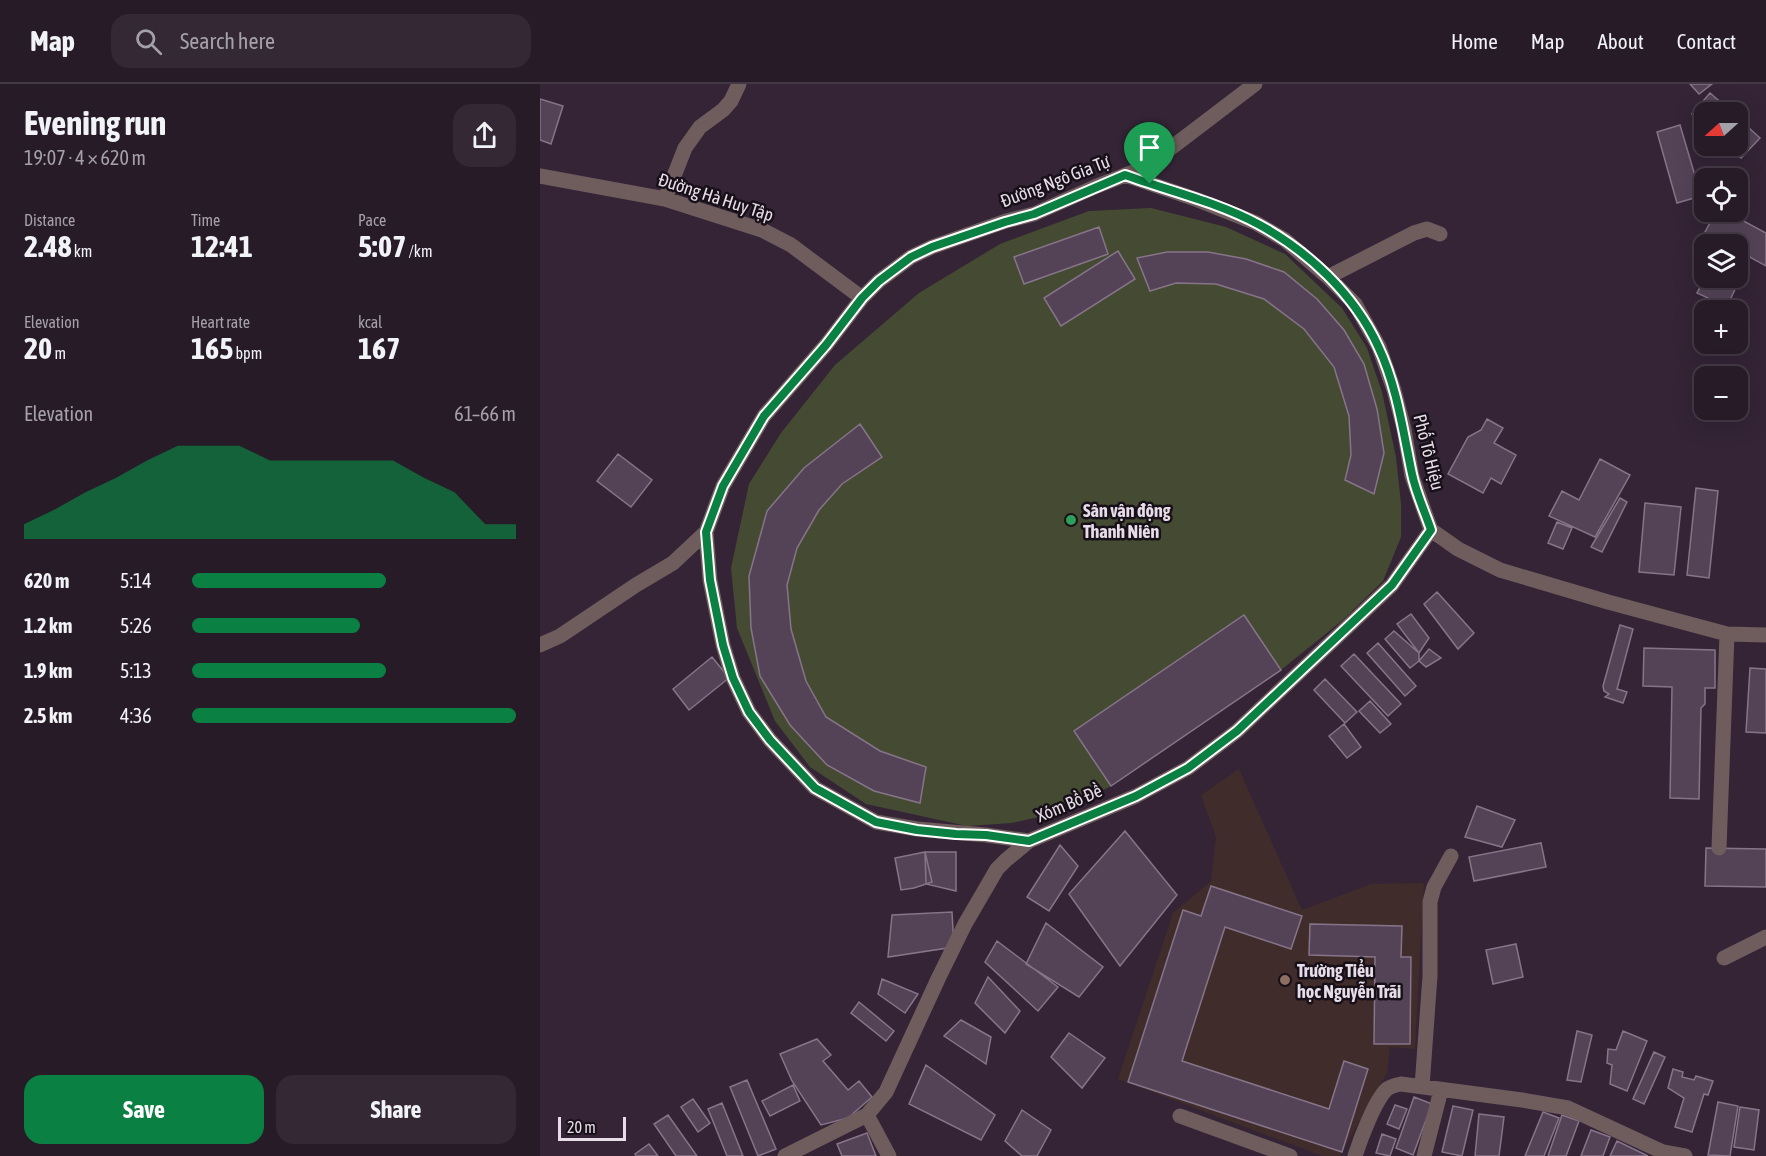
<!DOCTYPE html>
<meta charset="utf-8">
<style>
body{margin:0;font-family:"Asap Condensed",sans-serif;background:#332834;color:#f1f3f6;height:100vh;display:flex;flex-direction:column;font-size:22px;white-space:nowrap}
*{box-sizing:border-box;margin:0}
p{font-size:20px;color:#a4a1a8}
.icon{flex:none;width:33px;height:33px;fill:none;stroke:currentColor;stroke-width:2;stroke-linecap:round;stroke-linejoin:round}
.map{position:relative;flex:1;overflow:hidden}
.details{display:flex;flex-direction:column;background:#271b28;width:540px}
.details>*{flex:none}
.needle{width:39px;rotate:249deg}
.tools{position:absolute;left:1154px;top:18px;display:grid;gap:12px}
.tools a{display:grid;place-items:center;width:54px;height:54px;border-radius:12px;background:#271b28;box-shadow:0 6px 24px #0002,0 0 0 2px #433945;font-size:30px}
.scale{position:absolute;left:18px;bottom:15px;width:68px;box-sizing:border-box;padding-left:6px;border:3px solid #e7dde9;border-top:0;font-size:16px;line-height:21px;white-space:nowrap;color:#e7dde9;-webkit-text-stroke:4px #171018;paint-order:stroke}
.pin{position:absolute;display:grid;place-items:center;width:51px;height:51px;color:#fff;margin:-62px -26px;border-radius:50% 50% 50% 0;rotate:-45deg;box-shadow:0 0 6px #0007}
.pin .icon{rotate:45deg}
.round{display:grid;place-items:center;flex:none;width:63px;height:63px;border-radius:18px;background:#332834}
.overview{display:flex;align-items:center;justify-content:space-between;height:102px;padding:0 24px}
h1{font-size:33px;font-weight:700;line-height:45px}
.stats{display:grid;grid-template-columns:repeat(3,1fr);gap:9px;height:102px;padding:6px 24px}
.stats div{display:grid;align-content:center}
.stats b{font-size:30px;font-weight:700}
.stats small{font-size:16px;font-weight:400}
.stats p{font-size:16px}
.chart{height:168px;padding:12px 24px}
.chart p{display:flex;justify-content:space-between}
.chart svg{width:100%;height:108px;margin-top:6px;fill:#0b8043;opacity:.7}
.cta{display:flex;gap:12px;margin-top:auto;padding:12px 24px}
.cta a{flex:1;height:69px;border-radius:18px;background:#0b8043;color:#fff;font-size:24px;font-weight:700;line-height:69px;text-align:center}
.cta a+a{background:#332834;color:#f1f3f6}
ul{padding:0 24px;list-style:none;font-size:20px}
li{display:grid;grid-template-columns:96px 72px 1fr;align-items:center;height:45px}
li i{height:15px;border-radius:8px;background:#0b8043}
header{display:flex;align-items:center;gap:36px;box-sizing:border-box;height:84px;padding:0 30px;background:#271b28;border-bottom:2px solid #433945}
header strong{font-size:28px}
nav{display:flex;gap:33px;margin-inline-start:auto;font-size:21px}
.search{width:420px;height:54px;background:#332834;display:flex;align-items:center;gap:15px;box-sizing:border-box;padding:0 21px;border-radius:18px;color:#a4a1a8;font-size:22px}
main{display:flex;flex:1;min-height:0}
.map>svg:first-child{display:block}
</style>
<header>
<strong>Map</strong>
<div class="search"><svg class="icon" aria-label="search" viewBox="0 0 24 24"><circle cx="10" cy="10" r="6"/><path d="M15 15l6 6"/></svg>Search here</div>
<nav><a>Home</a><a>Map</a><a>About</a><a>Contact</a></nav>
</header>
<main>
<section class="details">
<div class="overview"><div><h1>Evening run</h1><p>19:07 · 4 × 620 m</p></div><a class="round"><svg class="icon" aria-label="share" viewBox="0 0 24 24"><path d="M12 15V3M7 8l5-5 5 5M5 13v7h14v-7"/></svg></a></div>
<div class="stats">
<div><p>Distance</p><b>2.48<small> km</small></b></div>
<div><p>Time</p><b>12:41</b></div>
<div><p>Pace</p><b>5:07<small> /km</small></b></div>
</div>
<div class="stats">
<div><p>Elevation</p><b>20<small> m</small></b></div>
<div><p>Heart rate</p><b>165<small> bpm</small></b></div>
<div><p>kcal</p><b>167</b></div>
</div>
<div class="chart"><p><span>Elevation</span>61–66 m</p>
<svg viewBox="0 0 160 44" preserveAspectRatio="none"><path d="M0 44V38L10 32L20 25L30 19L40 12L50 6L60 6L70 6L80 12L90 12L100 12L110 12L120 12L130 19L140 25L150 38L160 38V44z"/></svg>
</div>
<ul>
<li><b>620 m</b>5:14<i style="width:60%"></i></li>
<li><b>1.2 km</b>5:26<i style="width:52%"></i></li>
<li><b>1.9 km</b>5:13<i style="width:60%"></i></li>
<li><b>2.5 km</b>4:36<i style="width:100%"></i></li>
</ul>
<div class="cta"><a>Save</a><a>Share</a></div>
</section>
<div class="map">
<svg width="1226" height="1072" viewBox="0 0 1226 1072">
<rect width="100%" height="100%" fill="#342436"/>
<path fill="#402c2a" d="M699,685L762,826L831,800L884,799L875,965L850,963L847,989L800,1072H782L578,995L633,829L671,797L676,753L661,711Z"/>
<path fill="#454b33" d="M611,124L686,143L745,170L802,224L827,264L842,308L856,373L861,420V453L843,497L804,535L741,586L571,702L517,729L472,739L427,742L326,720L270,683L235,637L197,544L191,484L209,400L241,349L295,281L379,209L460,160L549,127Z"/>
<path fill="#544357" stroke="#867489" stroke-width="1.5" d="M1150,0H1172L1159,10Z
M1170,9L1192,28H1164V41L1152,30Z
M0,15L23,22L11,60L0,56Z
M1197,33L1220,54L1201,74L1187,62H1197Z
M1140,41L1161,112L1137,119L1117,48Z
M1176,128H1187L1226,149V182L1197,166V160H1187L1165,148Z
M559,143L568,170L484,200L474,173Z
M578,167L595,195L521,242L504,214Z
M627,168H668L706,175L744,188L777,215L804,246L824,280L837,325L844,369L834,410L805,396L811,371L809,332L794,283L764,245L724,215L676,200L636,199L610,207L597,174Z
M1197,190L1201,192L1187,223L1157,209L1165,194H1197Z
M947,335L963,344L954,359L976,371L961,400L951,394L943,409L908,390L928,353L941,346Z
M320,340L342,373L302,400L279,426L257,464L247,501L251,545L266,597L286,633L340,667L386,683L380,719L334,707L287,681L250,641L220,592L211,544L209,492L227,427L264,384Z
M78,370L112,396L91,423L57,397Z
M1060,375L1090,391L1055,453L1009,432L1022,407L1039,416Z
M1156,404L1178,407L1169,494L1147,491Z
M1080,414L1087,418L1062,468L1051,463Z
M1105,419L1141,423L1134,491L1099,488Z
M1017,438L1032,444L1023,465L1008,459Z
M897,508L934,549L918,565L884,520Z
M871,530L889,554L879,569L857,540Z
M704,531L741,586L571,702L534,647Z
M1080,541L1093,545L1077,605L1087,608L1083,619L1065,613L1069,610L1064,607L1063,602Z
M854,547L879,569V577L870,584L845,555Z
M838,559L876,602L865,612L827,569Z
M1104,564L1175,566V604H1165V620L1161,624L1159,715L1130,714L1132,603L1103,602Z
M889,565L901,574L886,583L879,577Z
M814,570L861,620L848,632L801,582Z
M172,573L189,594L149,626L133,605Z
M1210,584L1226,585V649L1206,648Z
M785,595L817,628L805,639L774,606Z
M830,617L851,640L840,649L819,627Z
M804,640L821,663L807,674L789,652Z
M937,722L975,736L962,763L925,753Z
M585,747L637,811L580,882L529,810Z
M1001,759L1006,783L934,797L929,773Z
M520,761L538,782L509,827L487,813Z
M1166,764L1226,765V803L1165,802Z
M385,768L392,798L374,804L361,806L355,774Z
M385,768H416V807L386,800Z
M671,802L762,832L751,865L685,843L642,977L789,1025L804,977L828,985L802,1068L588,998L643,826L661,832Z
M412,828L414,863L348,873L352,831Z
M506,839L563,883L539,913L486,880Z
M770,840L862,842L861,873H871L870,960H834L835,873L769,871Z
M457,857L518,903L498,927L445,878Z
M976,860L983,893L953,900L946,866Z
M448,893L480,927L465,949L435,919Z
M342,895L378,910L365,929L338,910Z
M319,918L354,947L346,957L311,929Z
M421,936L451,953L446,980L404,952Z
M1037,947L1052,951L1041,998L1027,996Z
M1083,947L1107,957L1087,1007L1070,1000L1072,981L1067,979L1068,965L1076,966Z
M529,949L565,974L542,1004L511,973Z
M277,955L291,971L283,977L308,1006L319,997L332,1013L308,1034L281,1041L252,997L240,970Z
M1114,968L1125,973L1104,1020L1093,1015Z
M386,981L455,1031L441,1056L369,1020Z
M1133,985L1143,988L1142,993L1154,996L1156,992L1173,997L1168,1011L1164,1010L1152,1048L1135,1043L1144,1014L1128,1004Z
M207,996L236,1065L218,1072L190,1003Z
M253,1001L260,1017L230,1032L222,1017Z
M874,1013L892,1020L873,1071L856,1064Z
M153,1015L170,1039L158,1048L141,1023Z
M1178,1018L1198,1022L1190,1072L1168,1071Z
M182,1019L203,1072H187L168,1025Z
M855,1021L867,1025L859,1045L847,1040Z
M913,1022L933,1026L922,1072L902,1068Z
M1200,1023L1219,1026L1214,1066L1194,1063Z
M482,1026L511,1046L497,1072H482L465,1057Z
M1003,1028L1019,1034L1004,1072H985Z
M939,1030L964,1033L959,1072H935Z
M128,1031L157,1072H136L114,1040Z
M1022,1031L1039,1037L1026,1072H1008Z
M1051,1046L1070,1053L1063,1072H1041Z
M327,1049L336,1072H302L297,1060Z
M842,1050L856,1055L850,1072L836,1069Z
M1077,1057L1108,1072H1070Z
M109,1060L118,1072H96L95,1070Z"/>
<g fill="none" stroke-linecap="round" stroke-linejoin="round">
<path stroke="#6e5d5c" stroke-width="15" d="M585,91L658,116L716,139L745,156L788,193L815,220L839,263L854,306L864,345L872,392L891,446L918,465L960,486L1068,518L1187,550L1226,551
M0,92L125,115L222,146L251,161L322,214
M125,115L145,64L160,43L183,26L191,17L199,0
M788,193L874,149L887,145L900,150
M0,561L20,552L96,501L133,479L166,448
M489,757L446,751L377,745L336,738L275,704L230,656L209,628L193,594L183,561L170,496L166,448L183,402L224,332L286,261L322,214L339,197L371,173L392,163L466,137L494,130L557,102L606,83L715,0
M1179,764L1187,550
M1184,874L1226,853
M882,1003L890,892V818L894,803L911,772
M327,1031L349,1072
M640,1032L750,1072
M245,1072L327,1031L346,1008L398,895L425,840L457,785L466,776L489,757L596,712L648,684L697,647L852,501L891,446
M815,1072C820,1056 835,1016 847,1005C851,1002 856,1001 861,1000L982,1016L1028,1024L1123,1068L1145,1072
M884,1072L901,1006"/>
</g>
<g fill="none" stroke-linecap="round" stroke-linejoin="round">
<g stroke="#fff" stroke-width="12">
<path id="route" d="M585,91C629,107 677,118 718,140C768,167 814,210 838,262C857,302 863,347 872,390C876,409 885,428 891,446L852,501L697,647L648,684L596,712L489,757L446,751L416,750L377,746L336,738L275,704L230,656L209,628L193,594L183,561L170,496L166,448L183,402L224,332L286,261L322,214L339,197L371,173L392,163L465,138L494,130Z"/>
</g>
<use href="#route" stroke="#0b8043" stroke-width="8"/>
</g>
<circle fill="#2e9e5b" stroke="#171018" stroke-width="2" cx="531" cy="436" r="6"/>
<circle fill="#8d6e63" stroke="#171018" stroke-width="2" cx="745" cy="896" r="6"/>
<g text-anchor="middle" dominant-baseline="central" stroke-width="5" stroke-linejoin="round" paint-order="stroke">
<g font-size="18" fill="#e7dde9" stroke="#171018">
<text transform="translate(515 97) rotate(-21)">Đường Ngô Gia Tự</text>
<text transform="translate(176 113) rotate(18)">Đường Hà Huy Tập</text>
<text transform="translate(889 368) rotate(76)">Phố Tô Hiệu</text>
<text transform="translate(529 719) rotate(-23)">Xóm Bồ Đề</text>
</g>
<g font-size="18" font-weight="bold" fill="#e7dde9" stroke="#171018" text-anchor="start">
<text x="543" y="426">Sân vận động<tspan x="543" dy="21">Thanh Niên</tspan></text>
<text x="757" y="886">Trường Tiểu<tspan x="757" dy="21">học Nguyễn Trãi</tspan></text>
</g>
</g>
</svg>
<div class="tools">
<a><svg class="needle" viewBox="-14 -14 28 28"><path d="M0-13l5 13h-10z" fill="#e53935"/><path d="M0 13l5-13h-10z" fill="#a4a1a8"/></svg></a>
<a><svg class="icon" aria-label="locate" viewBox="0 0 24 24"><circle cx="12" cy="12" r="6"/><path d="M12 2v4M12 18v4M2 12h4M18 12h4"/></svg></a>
<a><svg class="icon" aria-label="layers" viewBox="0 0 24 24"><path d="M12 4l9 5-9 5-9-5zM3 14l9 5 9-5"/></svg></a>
<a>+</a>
<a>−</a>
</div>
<div class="scale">20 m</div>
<div class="pin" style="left:610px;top:100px;background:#1e9e55"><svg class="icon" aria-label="arrive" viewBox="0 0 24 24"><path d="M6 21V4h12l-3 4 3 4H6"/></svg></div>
</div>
</main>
